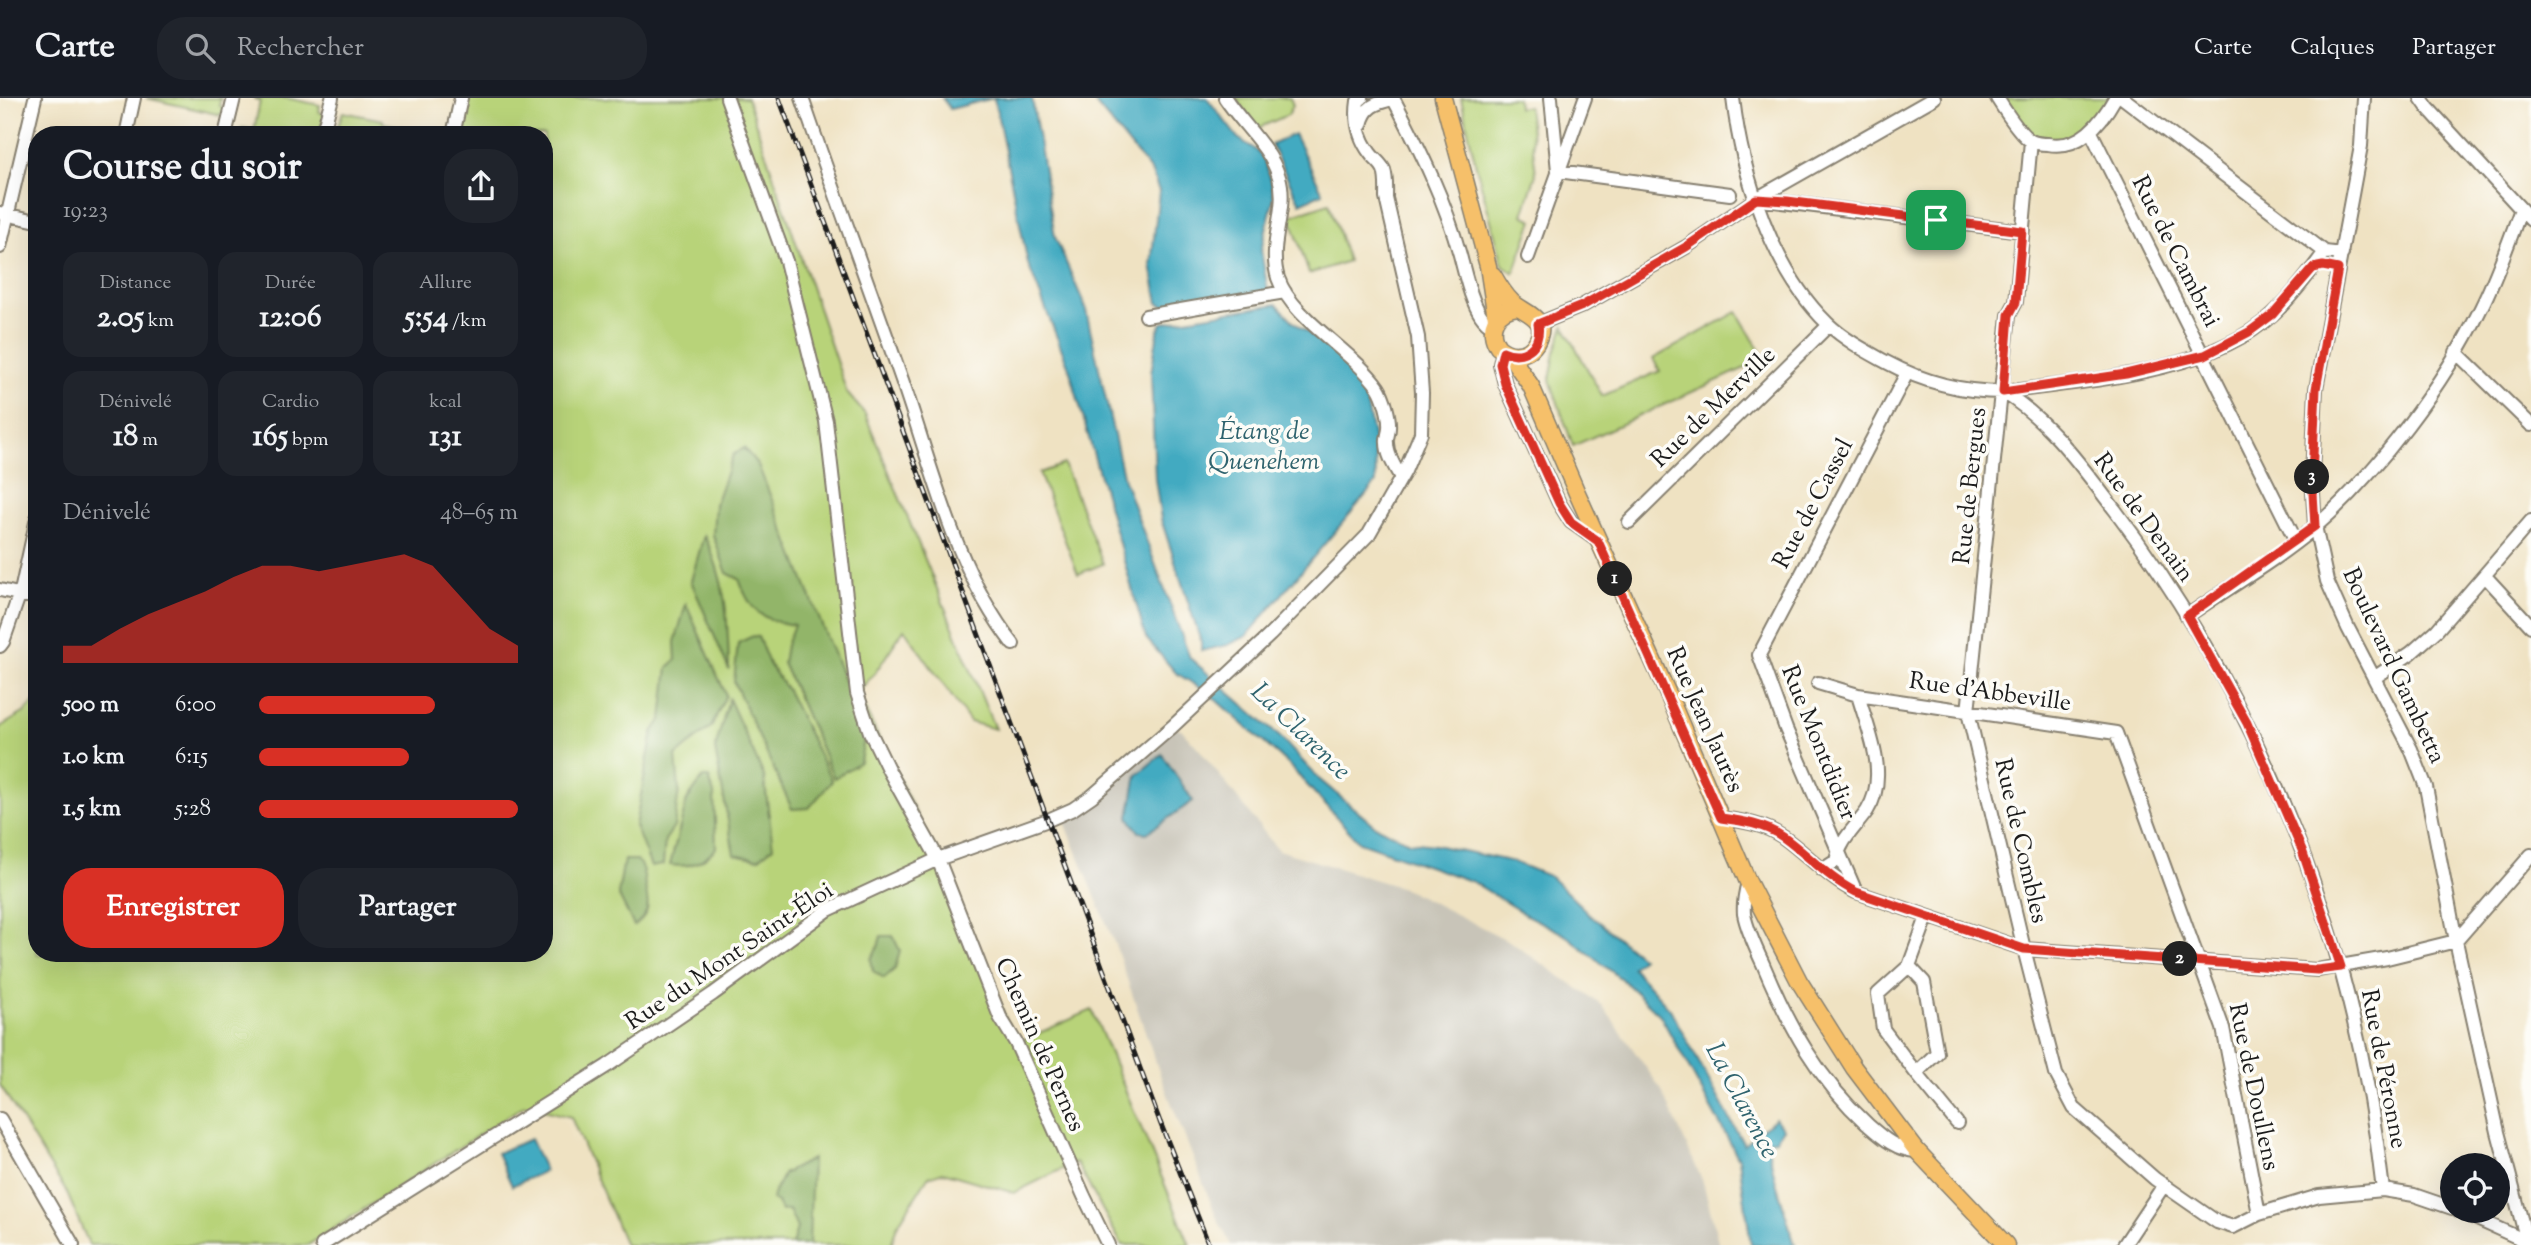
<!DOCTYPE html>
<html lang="fr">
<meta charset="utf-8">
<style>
body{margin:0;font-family:"Sorts Mill Goudy",serif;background:#20242c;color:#f1f3f6;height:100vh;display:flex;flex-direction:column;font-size:26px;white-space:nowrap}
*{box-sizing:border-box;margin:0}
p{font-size:23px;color:#9ea1a6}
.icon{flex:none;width:38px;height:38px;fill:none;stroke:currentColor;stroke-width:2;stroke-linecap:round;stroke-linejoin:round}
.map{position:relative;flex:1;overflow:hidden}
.details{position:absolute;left:28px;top:28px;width:525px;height:836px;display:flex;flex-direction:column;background:#171b24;border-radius:28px;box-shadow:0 7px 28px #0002}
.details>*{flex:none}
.fabs{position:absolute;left:2440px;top:1055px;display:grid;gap:14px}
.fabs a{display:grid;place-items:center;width:70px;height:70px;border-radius:50%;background:#171b24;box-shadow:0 7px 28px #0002;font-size:35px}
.pin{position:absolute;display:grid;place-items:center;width:60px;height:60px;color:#fff;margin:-30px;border-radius:14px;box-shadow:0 4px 10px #0006}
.km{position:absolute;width:35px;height:35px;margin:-18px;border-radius:50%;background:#222;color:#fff;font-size:19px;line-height:35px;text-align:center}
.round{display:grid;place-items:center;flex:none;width:74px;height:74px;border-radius:28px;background:#20242c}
.head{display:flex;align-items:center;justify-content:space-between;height:119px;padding:0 35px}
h1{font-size:38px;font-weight:800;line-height:52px}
.metrics{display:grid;grid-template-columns:repeat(3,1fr);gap:10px;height:119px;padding:7px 35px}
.metrics div{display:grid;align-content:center;border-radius:18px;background:#20242c;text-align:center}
.metrics b{font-size:30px;font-weight:800}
.metrics small{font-size:19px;font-weight:400}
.metrics p{font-size:19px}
.chart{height:196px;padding:14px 35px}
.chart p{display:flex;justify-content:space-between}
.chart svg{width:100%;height:126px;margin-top:7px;fill:#d93025;opacity:.7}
.button{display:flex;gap:14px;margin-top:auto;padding:14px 35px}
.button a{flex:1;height:80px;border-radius:28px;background:#d93025;color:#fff;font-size:28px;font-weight:800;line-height:80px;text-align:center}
.button a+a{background:#20242c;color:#f1f3f6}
ul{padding:0 35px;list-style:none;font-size:23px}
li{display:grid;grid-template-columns:112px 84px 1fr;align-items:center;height:52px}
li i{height:18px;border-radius:9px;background:#d93025}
header{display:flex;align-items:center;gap:42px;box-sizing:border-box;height:98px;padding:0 35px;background:#171b24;border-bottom:2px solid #363941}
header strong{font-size:33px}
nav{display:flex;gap:38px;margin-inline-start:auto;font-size:24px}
.search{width:490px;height:63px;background:#20242c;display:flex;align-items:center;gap:18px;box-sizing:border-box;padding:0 24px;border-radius:28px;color:#9ea1a6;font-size:26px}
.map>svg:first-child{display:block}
</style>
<header>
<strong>Carte</strong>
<div class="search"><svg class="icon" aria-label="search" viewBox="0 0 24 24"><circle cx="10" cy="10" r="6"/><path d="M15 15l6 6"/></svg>Rechercher</div>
<nav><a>Carte</a><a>Calques</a><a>Partager</a></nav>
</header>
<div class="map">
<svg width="2531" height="1147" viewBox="0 0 2531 1147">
<rect width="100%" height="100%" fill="#fdfcf7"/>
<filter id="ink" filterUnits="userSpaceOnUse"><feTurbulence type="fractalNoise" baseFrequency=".0143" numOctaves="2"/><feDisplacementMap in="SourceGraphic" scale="14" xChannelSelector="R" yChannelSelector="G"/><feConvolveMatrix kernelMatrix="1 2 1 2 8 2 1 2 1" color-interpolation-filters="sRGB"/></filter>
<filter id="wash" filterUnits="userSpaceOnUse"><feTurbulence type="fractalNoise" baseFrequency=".00686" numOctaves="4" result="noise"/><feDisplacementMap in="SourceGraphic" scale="28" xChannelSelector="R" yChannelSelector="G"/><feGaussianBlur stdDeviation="1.57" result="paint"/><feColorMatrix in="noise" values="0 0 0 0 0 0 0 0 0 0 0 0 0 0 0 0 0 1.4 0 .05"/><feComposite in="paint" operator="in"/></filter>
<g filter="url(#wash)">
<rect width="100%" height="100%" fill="#efe2c2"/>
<path fill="#c8c4b8" d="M1172,629L1181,631L1199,651L1278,752L1406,791L1509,843L1602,907L1661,991L1703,1084L1719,1147H1231L1217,1120L1161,979L1116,849L1062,717Z"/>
<path fill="#b8d379" stroke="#6a784a" stroke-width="2" d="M146,0H221L219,7L223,9L221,17Z
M254,0H286L320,7L319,14L325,16L319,37H240L242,30L254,32L260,3Z
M464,0H747L847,295L865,316L995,631L970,624L904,531L875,575L857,595L938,761L1016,945L1092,912L1190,1147H1122L1076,1064L1014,1095L943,1074L928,1079L897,1128L891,1147H625L571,1019L525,1007L308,1147H89L67,1095L0,987V629L25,614L37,601V856H544V37H454Z
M1235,0H1290L1293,7L1288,17L1258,30Z
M1461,0H1517L1518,10L1528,8L1536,76L1523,117L1533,122L1514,175L1503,167L1475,64Z
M2001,0H2110L2090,28L2070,41L2032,39Z
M343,14L383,22V25L442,37H335Z
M1329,105L1348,163L1309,176L1290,118Z
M1737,214L1765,261L1573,348L1550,282L1555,254L1564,228L1602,298L1660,273L1653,261Z
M1064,366L1103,466L1078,476L1039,375Z"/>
<path fill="#92b569" stroke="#576842" stroke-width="2" d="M744,350L758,367L865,635L860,664L834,680L783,565L786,547L794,527C760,522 750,513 739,481L727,475L713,437L715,406L733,357Z
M704,437C727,483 728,522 729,572L691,483Z
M686,506L726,597L712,628L676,658L679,692L674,729L665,742L663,767L651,769L635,728L653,634L662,621L668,569L676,562L675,544Z
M753,538L758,539L769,566L787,592L832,683L809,710L792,711L734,584L738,545Z
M729,601L764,678L773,749L758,761L734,756L715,651Z
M703,680H709L714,696L716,750C701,765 691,770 670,767L687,702Z
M624,762H637C645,773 643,775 645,788C649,807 651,815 634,828L618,796Z
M881,838H893L900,853L895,871L884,880L873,873L871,861L878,849Z
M812,1061L809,1147H792L797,1130L789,1112L781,1113L777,1105L772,1102C773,1091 780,1086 783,1076Z"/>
<path fill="#42aac1" stroke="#2f636e" stroke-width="2" d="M942,0H1032L1055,139L1085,208L1124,382L1190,560L1281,640L1320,682L1375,728L1409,744L1435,747L1514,764L1551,779L1589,816L1642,860L1632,869L1670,911L1744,1047L1775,1020L1783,1031L1776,1041L1766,1042L1776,1084L1795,1147H1751L1739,1061L1660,917L1625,884L1564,836L1526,817L1473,784L1359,744L1288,666L1207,594L1176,575L1146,540L1069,270L1028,166L994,0L950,11Z
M1094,0H1207L1238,40L1256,52L1263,59L1271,82L1274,100L1261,152L1268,193L1165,208L1158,205L1151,167L1159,93L1151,73L1095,5Z
M1294,36L1323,95L1300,105L1271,47Z
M1277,206L1293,223L1350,267L1367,307L1375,346L1376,385L1247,538L1228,547L1201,553V544L1161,421L1155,381L1151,275L1158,233L1162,225Z
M1162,656L1193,703L1147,735L1139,734L1129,719L1137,677Z
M530,1041L545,1073L512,1088L497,1055Z"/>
</g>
<g filter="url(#ink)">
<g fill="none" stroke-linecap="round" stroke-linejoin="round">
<g stroke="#867f6f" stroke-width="16">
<path id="minor" d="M727,0L786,163L826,323L857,595L870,634L889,673L938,761L1000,919L1016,945L1084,1098L1108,1147
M802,0C834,94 869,188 902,282C933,371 954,470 1013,546
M1225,0C1242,26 1270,49 1279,79C1289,111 1267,145 1278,180C1292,221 1352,252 1378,289C1384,298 1390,319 1389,330C1389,335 1386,340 1387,345C1387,357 1395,369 1401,380
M1393,0C1420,51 1445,102 1460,157C1465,175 1474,222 1493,228
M1551,0L1558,73L1730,96
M1733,0C1742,77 1772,172 1828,226C1845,242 1866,253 1886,264C1923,284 1960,294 2003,294C2086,283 2210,275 2273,216C2293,198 2309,175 2325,154L2342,156
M1997,0C2004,11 2020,37 2031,43C2035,45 2043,46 2048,46C2080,52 2101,25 2115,0
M2123,0L2325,154
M2364,0L2361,48L2316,291L2312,379L2315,428L2327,483L2348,530L2411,651L2426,689L2456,843L2498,1034L2528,1147
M2421,0L2428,10L2531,122
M1361,27C1365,8 1376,5 1393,1
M2091,34L2296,443
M126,37L134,0
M225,37L234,0
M322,37L332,0
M453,37L461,0
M2031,43L2016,204L2009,217L1968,614L2024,851L2056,976L2074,1010L2155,1081L2217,1124L2233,1129L2259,1116L2319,1098L2383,1092L2414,1097L2452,1110
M1757,101L2022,133
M0,115L37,123
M0,149L35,0
M1528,159L1585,0
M1146,218L1285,194
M1538,226L1582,208L1686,149L1756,101L1934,0
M1503,253L1500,266L1505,286L1559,405L1571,424L1598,443
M2456,254L2531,327
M2003,294C2049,322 2082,369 2115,412C2264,609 2356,847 2383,1092
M1629,424L1829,227
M2485,478L2531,528
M0,492L37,500
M2187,518C2229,489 2275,463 2314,430C2377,375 2445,285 2481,210C2497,178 2509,144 2521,111
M0,548L3,544L22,489L37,420
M2374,580L2411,555L2437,532L2531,423
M1818,585L1858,597L2116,635L2223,930L2259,1116
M1721,720C1743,723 1764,726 1783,739C1808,757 1828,780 1856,794L2024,851L2317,872L2387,860L2456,843L2531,757
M1822,772L1836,763C1840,742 1855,730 1867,713C1890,677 1868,633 1858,597
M1748,784C1745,795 1743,805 1744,816C1747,832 1756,851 1763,866C1789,928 1817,980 1867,1026C1883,1040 1896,1052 1917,1053
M1856,794L1786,631L1759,557L1907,275
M1927,819L1909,868L1924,884L1937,955L1916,975L1957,1025
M1909,868L1878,896L1883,931L1916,975
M0,1021L73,1147
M2459,1113L2528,1144
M322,1147L607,968L713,896L828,812L938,761L1048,722L1073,711L1092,698L1172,629L1270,537L1369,436L1405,373L1421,335L1422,295L1418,239L1386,100C1386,91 1387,81 1384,72C1381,65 1374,61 1370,55C1358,39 1355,23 1358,3L1362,0
M2124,1147L2164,1087"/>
</g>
<g stroke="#867f6f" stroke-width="19">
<path id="major" d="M1443,0L1488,168L1496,220
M1493,177C1498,186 1504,196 1512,204C1523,215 1551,219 1536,245C1532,251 1526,256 1518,256C1510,257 1504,254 1498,249C1486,231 1496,211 1518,209
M1509,256L1531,288L1577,395L1668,596L1748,784L1799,883L1854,970L1917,1053L2006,1147"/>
</g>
<use href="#minor" stroke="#fff" stroke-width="12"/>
<use href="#major" stroke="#f6c06b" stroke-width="16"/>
<g stroke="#1c1c1c" stroke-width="5">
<path id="rail" d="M779,0L1160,1024L1209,1147"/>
</g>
<use href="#rail" stroke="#fdfcf7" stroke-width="2.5" stroke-dasharray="8" stroke-linecap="butt"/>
</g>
</g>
<g fill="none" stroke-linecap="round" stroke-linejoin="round" filter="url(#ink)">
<g stroke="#fff" stroke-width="14">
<path id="route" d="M1756,101L1787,103L2022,133L2016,204L2009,217L2003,294L2126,276L2205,257L2249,234L2272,217L2313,170L2323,168L2338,171L2316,291L2312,379L2315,428L2187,518L2247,625L2302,752L2341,869L2317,872L2024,851L1856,794C1828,780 1808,757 1783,739C1764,726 1743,723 1721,720L1598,443L1571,424L1559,405L1505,286L1500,266L1503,253C1523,262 1542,249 1538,226L1582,208L1686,149Z"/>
</g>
<use href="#route" stroke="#d93025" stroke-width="9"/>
</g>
<g text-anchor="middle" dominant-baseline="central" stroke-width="7" stroke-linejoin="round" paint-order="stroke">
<g font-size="24" fill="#1c1c1c" stroke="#fdfcf7">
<text transform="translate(2175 154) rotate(63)">Rue de Cambrai</text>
<text transform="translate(1714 310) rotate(-44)">Rue de Merville</text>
<text transform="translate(1971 388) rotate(-84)">Rue de Bergues</text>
<text transform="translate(1814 406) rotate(-62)">Rue de Cassel</text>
<text transform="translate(2143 420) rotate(54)">Rue de Denain</text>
<text transform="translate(2393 568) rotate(65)">Boulevard Gambetta</text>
<text transform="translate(1990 595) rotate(8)">Rue d'Abbeville</text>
<text transform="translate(1704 622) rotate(66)">Rue Jean Jaurès</text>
<text transform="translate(1818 645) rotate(68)">Rue Montdidier</text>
<text transform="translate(2020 743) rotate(77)">Rue de Combles</text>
<text transform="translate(730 859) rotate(-34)">Rue du Mont Saint-Éloi</text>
<text transform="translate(1039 947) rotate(66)">Chemin de Pernes</text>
<text transform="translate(2383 971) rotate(79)">Rue de Péronne</text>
<text transform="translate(2253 989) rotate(78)">Rue de Doullens</text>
</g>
<g font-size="26" font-style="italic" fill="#2f636e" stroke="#fdfcf7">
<text x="1264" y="334">Étang de<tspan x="1264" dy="30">Quenehem</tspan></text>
<text transform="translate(1300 634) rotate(44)">La Clarence</text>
<text transform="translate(1741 1003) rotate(62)">La Clarence</text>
</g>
</g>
</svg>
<div class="fabs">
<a><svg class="icon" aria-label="locate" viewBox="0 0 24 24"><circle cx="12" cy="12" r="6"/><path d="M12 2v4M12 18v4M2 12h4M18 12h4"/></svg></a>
</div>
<div class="pin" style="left:1936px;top:122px;background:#1e9e55"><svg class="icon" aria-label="arrive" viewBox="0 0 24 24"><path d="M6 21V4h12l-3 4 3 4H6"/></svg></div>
<b class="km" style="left:1615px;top:481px">1</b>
<b class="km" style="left:2180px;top:861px">2</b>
<b class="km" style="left:2312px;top:379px">3</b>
<section class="details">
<div class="head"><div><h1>Course du soir</h1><p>19:23</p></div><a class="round"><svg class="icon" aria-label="share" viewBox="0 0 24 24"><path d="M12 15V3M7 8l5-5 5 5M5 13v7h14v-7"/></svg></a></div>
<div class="metrics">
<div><p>Distance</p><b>2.05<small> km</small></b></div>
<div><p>Durée</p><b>12:06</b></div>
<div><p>Allure</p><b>5:54<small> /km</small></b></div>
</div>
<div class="metrics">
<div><p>Dénivelé</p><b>18<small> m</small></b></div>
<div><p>Cardio</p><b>165<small> bpm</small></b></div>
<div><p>kcal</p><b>131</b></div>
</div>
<div class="chart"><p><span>Dénivelé</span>48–65 m</p>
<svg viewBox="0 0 160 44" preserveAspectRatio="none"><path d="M0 44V38L10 38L20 32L30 27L40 23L50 19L60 14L70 10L80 10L90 12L100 10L110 8L120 6L130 10L140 21L150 32L160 38V44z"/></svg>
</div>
<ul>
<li><b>500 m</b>6:00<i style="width:68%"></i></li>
<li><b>1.0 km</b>6:15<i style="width:58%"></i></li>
<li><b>1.5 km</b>5:28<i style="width:100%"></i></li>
</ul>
<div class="button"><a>Enregistrer</a><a>Partager</a></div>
</section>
</div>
